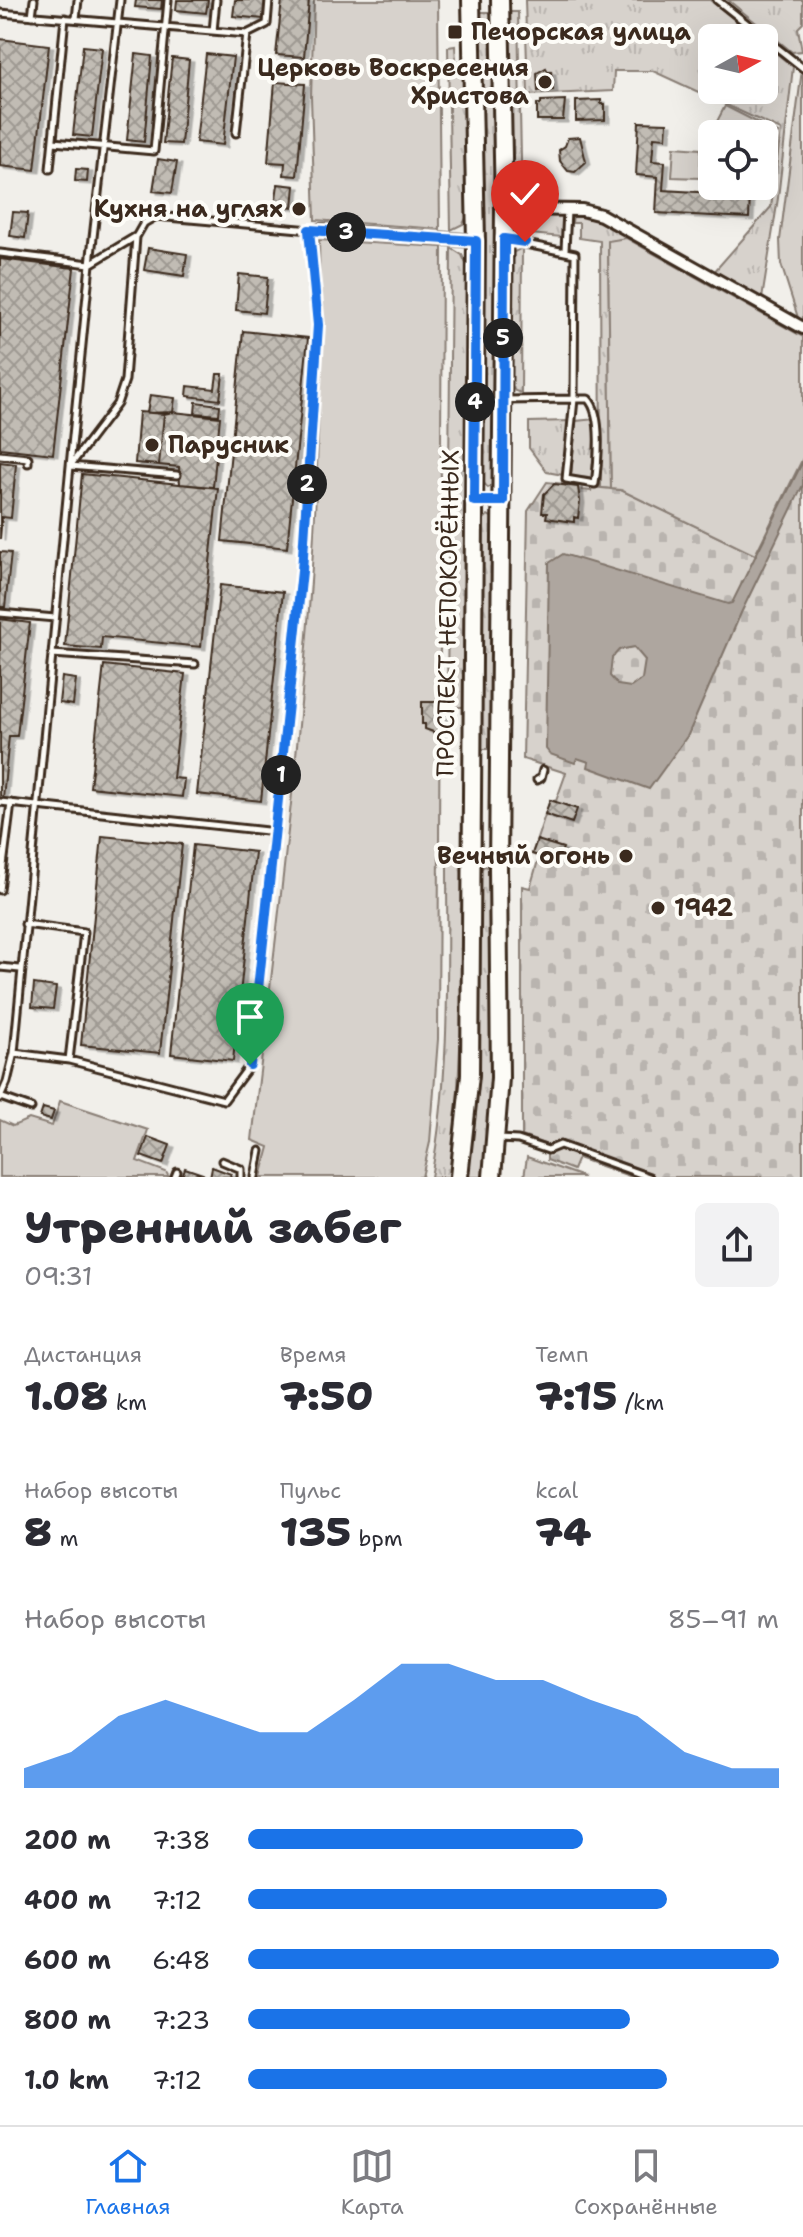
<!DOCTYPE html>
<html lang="ru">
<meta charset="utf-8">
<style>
body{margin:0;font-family:"Shantell Sans",sans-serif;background:#f2f2f3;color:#2b2b33;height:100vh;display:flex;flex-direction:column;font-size:30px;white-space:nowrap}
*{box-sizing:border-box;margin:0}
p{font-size:26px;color:#7c7c81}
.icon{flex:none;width:44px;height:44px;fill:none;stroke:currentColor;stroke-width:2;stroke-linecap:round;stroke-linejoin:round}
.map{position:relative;height:1177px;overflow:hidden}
.side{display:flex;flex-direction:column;background:#fff;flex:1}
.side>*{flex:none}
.needle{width:52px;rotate:82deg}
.controls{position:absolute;left:698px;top:24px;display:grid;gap:16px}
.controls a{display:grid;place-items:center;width:80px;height:80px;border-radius:12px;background:#fff;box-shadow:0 8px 32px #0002;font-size:40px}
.pin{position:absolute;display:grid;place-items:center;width:68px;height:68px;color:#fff;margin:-82px -34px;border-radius:50% 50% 50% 0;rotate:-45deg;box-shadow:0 0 8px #0007}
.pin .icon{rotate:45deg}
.km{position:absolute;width:40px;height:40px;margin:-20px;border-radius:50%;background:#222;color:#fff;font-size:22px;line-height:40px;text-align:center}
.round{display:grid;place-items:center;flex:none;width:84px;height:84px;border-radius:12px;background:#f2f2f3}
.summary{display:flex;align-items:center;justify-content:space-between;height:136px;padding:0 24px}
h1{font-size:44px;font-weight:800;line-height:60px}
.metrics{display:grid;grid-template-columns:repeat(3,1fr);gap:12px;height:136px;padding:8px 24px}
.metrics div{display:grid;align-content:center}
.metrics b{font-size:40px;font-weight:800}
.metrics small{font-size:22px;font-weight:400}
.metrics p{font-size:22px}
.chart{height:224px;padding:16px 24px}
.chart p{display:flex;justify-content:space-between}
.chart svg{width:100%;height:144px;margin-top:8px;fill:#1a73e8;opacity:.7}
ul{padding:0 24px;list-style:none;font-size:26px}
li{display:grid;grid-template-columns:128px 96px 1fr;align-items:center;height:60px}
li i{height:20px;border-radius:10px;background:#1a73e8}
.tab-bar{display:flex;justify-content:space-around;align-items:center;height:112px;border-top:2px solid #e1e1e2;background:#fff;font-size:22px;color:#7c7c81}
.tab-bar a{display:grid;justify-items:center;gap:4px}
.tab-bar .active{color:#1a73e8}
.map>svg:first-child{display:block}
</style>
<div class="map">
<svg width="803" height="1177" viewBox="0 0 803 1177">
<defs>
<pattern id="grass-tufts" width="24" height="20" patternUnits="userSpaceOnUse" patternTransform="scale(2)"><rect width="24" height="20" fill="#d7d2cc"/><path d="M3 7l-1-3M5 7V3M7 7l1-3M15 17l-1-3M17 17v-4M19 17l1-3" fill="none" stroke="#b9b4af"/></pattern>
<pattern id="cemetery-stones" width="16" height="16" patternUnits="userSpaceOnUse" patternTransform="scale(2)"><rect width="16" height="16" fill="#d7d2cc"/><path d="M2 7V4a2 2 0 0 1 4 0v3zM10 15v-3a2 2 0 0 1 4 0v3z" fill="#b9b4af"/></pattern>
<pattern id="building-cross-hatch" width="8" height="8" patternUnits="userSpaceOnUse" patternTransform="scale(2)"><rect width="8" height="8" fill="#c1bcb4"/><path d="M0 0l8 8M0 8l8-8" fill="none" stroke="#9e9992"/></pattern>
<filter id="shadow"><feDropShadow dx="4.5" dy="2.5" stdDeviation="0" flood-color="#0004"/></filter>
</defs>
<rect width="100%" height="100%" fill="#f1efea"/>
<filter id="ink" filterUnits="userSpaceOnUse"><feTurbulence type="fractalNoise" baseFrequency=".0125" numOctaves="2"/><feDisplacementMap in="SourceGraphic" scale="16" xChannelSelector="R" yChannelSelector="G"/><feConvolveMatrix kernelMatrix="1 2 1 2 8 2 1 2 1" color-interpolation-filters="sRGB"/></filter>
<g filter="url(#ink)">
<path fill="url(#grass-tufts)" stroke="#897e75" stroke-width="2" d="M525,0H710L757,38H712V90H764V43L793,67L778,198L762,299L713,273L771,207L781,130L653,71H614L613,91L528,95Z
M728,0H803V23L798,28L802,51L792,52Z
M480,12H492L496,209L494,484L488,488L482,481L484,210Z
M508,12H518L522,206H513Z
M455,46L456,61L462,62L466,81L468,214L463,224L451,230L448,47Z
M529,213H564L562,237L530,234L527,214Z
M573,215L600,218L629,234L626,238L608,242L611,489L601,488L600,241L579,238V223H572Z
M451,248L462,255L468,268L464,707H447Z
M522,248L521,393L515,391L512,387V253Z
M595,419L592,478L571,477L576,421Z
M569,421L563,475L547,472L529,448V422Z
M488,515L494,519L492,749H480L482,521Z
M447,859H463L461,1029L457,1108L450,1177H431C451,1072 447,966 447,859Z
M485,866L490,869C492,972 495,1075 484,1177H467L477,1078L479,870Z"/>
<path fill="url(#cemetery-stones)" stroke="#897e75" stroke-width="2" d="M803,458V1177H632L578,1158L573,1170L547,1160V1145L522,1136V886L530,888L539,857L532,854L550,800L556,801L566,773L523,759L528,511L547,482L582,486L583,490L591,491L592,487L621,490L755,555Z"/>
<path fill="#d7d2cc" stroke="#897e75" stroke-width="2" d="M314,0H438L440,229L315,220L311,97Z
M803,62V326L800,324L781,264L780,240Z
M725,106L778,133L765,160L764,134L711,133Z
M674,147L701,149L700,178L672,177Z
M626,238L803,337V458L755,555L621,490L611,489L608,241Z
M319,240L442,247L438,1039L430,1142L422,1177H261L269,1147L252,1140C270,983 291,826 304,670C317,527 322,383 319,240Z
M60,1101L148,1130L137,1161L166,1172L169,1177H0V1120L13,1126L29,1119L52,1126Z
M527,1157L583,1177H524Z"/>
<path fill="#aea69f" stroke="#80746b" stroke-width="2" fill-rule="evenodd" d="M803,461V485L741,613L688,735L649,789L588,767L589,762L577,758L575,763L550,754L546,749L549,563L563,554L728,604L732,603ZM634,647L645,660L642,679L631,687L618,685L610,676L612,658L619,650Z"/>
<path fill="url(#building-cross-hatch)" stroke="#3b2a1e" stroke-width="2" filter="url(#shadow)" d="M136,0H162L161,9L135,7Z
M177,0H208L206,13L176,10Z
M235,0H265L263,19L233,16Z
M282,0H309L304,57L276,55Z
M0,39L49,45L35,170L0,166Z
M83,46L102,48L92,137L73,135Z
M136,54L152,56L144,142L127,140Z
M206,54L233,57L223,145L196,142Z
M172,58L189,60L181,144L163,143Z
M546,68L548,72H551L553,90L538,91L537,73Z
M275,82L305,84L297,176L284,175L285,163L268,162Z
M565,100L563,120H537V104H541V101Z
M601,100V104H605V120L576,121V101Z
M639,122L667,123L666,138L654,137L652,161L665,162L663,190L750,195L749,218L656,213L658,177L636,175Z
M580,137L586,162L575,172L568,171L560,161L559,150L565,146L568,138Z
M158,159L177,162L172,193L153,191Z
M76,169L88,170L87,182L75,181Z
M278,184L295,186L293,207L275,205Z
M13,212L28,213L25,238L10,236Z
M148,248L187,254L184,276L144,270Z
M0,259L74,268L53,454L0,448Z
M239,274L268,277L264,313L236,310Z
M243,331L308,338L287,548L222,541Z
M217,374H223L220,400L187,396L188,386L215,389Z
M150,395L175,398L173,412L147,413Z
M196,402L220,405L219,415L195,413Z
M139,412L164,414L159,465L135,463Z
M173,412L220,417L213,487L180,484L179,467L159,465L164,414Z
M0,462L16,464L11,518L2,517L0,539Z
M82,474L218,488L201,647L102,637L101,649L65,646Z
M554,484L578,487L580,501L578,518L574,517V522L546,518L547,513H542L544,494Z
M0,552L11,553L5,607H0Z
M220,585L283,592L261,801L197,794Z
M0,619L30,623L17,736H9L3,799L0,798Z
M104,665L185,674L173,778L184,779L182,797L90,787Z
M62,677L76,679L73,705L59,703Z
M422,702H443V724H439V734L425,729V724H422Z
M550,800L577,809L572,823L545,814Z
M102,836L182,844L160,1053L81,1045Z
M537,840L563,848L558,862L532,854Z
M193,845L255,852L233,1061L171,1054Z
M34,984L56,987L53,1009L32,1007Z
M43,1108L54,1111L51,1120L40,1117Z
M148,1137L170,1145L163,1164L141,1156Z
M212,1167L231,1174L230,1177H210Z
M185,1168L203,1174L205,1177H182Z"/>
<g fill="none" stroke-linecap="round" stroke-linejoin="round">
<g stroke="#3b2a1e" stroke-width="11">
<path id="service" d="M717,0L803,68
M0,13L247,34L267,24L269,0
M32,16L34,0
M76,19L78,0
M213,31L216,0
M236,133L247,34
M53,142L154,151L168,0
M50,169L65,18
M135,237L90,264L70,466L177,475
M565,250L567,211
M0,253L90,264L120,0
M574,399H588C603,414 598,463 595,484L566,479Z
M504,400L574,399L575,254L506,240
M0,455L28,458V463
M0,613L55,618
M52,654L195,664
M537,780L541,778L543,770
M0,802L276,832
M444,856L495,855
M0,890L11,803
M25,924L84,932L69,1060
M0,967L20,969
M14,1053L69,1060L224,1100L250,1065L302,571L318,325L309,230
M0,1097L31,1108
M0,1098L7,1082L14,1053L70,466L117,404L125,380L136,237L144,223L156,216L311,230
M499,1139L518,1140L548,1150L560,1145L649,1177
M222,1161L241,1169V1177
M175,1177L177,1172
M255,1177L260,1151"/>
</g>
<g stroke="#3b2a1e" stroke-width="16">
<path id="minor" d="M504,209L582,210L601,215L803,328
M320,230L476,241"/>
</g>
<g stroke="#3b2a1e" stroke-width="22">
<path id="primary" d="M459,1177L470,1075L476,241L471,0
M492,1177L500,1078L498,868L504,209L500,0"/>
</g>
<use href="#service" stroke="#fdfcf7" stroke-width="5"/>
<use href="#minor" stroke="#fdfcf7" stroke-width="10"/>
<use href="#primary" stroke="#fdfcf7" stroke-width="16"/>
</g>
</g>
<g fill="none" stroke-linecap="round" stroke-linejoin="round" filter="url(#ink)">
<g stroke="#fff" stroke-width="16">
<path id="route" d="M250,1065L302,571L318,325L309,230L476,241L474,501H503L504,239L525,242"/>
</g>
<use href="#route" stroke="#1a73e8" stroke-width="10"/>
</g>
<g fill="#3b2a1e" stroke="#fdfcf7" stroke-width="3">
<rect x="447" y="24" width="16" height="16" rx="4"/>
<circle cx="545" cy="82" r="8"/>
<circle cx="299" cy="209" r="8"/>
<circle cx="152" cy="445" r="8"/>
<circle cx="626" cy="856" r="8"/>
<circle cx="658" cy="908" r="8"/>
</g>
<g text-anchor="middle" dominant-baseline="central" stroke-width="8" stroke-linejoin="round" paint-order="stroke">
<g font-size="24" font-weight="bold" fill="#3b2a1e" stroke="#fdfcf7" text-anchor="start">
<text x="471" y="32">Печорская улица</text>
<text x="529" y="68" text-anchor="end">Церковь Воскресения<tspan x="529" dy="28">Христова</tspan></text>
<text x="283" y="209" text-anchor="end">Кухня на углях</text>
<text x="168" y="445">Парусник</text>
<text x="610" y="856" text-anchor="end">Вечный огонь</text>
<text x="674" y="908">1942</text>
</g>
<g font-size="24" fill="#3b2a1e" stroke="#fdfcf7">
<text transform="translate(448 613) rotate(-89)">ПРОСПЕКТ НЕПОКОРЁННЫХ</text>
</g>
</g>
</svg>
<div class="controls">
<a><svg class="needle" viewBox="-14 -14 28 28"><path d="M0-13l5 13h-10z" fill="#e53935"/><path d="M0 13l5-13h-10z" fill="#7c7c81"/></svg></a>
<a><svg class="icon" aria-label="locate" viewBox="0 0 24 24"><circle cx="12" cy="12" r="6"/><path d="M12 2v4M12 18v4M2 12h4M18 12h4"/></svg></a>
</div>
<div class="pin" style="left:250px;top:1065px;background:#1e9e55"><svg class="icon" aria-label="arrive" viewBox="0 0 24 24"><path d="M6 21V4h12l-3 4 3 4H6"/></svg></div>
<div class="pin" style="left:525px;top:242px;background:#d93025"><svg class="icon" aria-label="check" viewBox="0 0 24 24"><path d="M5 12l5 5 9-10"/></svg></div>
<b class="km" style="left:281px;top:775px">1</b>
<b class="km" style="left:307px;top:484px">2</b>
<b class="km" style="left:346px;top:232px">3</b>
<b class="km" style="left:475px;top:402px">4</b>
<b class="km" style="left:503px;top:338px">5</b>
</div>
<section class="side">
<div class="summary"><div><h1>Утренний забег</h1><p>09:31</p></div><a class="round"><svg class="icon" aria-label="share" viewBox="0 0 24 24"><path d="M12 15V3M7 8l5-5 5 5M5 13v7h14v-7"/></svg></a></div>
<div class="metrics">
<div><p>Дистанция</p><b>1.08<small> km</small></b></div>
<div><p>Время</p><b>7:50</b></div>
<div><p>Темп</p><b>7:15<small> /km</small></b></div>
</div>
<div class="metrics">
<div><p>Набор высоты</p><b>8<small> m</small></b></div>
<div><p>Пульс</p><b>135<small> bpm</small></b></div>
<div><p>kcal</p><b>74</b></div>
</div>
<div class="chart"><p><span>Набор высоты</span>85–91 m</p>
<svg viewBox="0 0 160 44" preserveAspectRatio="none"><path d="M0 44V38L10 33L20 22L30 17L40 22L50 27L60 27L70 17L80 6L90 6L100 11L110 11L120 17L130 22L140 33L150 38L160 38V44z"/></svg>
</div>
<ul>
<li><b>200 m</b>7:38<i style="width:63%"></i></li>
<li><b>400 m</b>7:12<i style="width:79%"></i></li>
<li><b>600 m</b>6:48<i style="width:100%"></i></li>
<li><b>800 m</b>7:23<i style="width:72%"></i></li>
<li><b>1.0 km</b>7:12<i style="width:79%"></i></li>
</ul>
</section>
<nav class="tab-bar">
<a class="active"><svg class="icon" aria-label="home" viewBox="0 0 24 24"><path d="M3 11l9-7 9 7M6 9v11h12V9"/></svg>Главная</a>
<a><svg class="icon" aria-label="map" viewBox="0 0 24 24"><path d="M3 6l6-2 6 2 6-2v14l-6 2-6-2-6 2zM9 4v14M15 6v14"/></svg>Карта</a>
<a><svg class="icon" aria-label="saved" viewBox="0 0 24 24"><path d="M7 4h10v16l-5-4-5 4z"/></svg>Сохранённые</a>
</nav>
